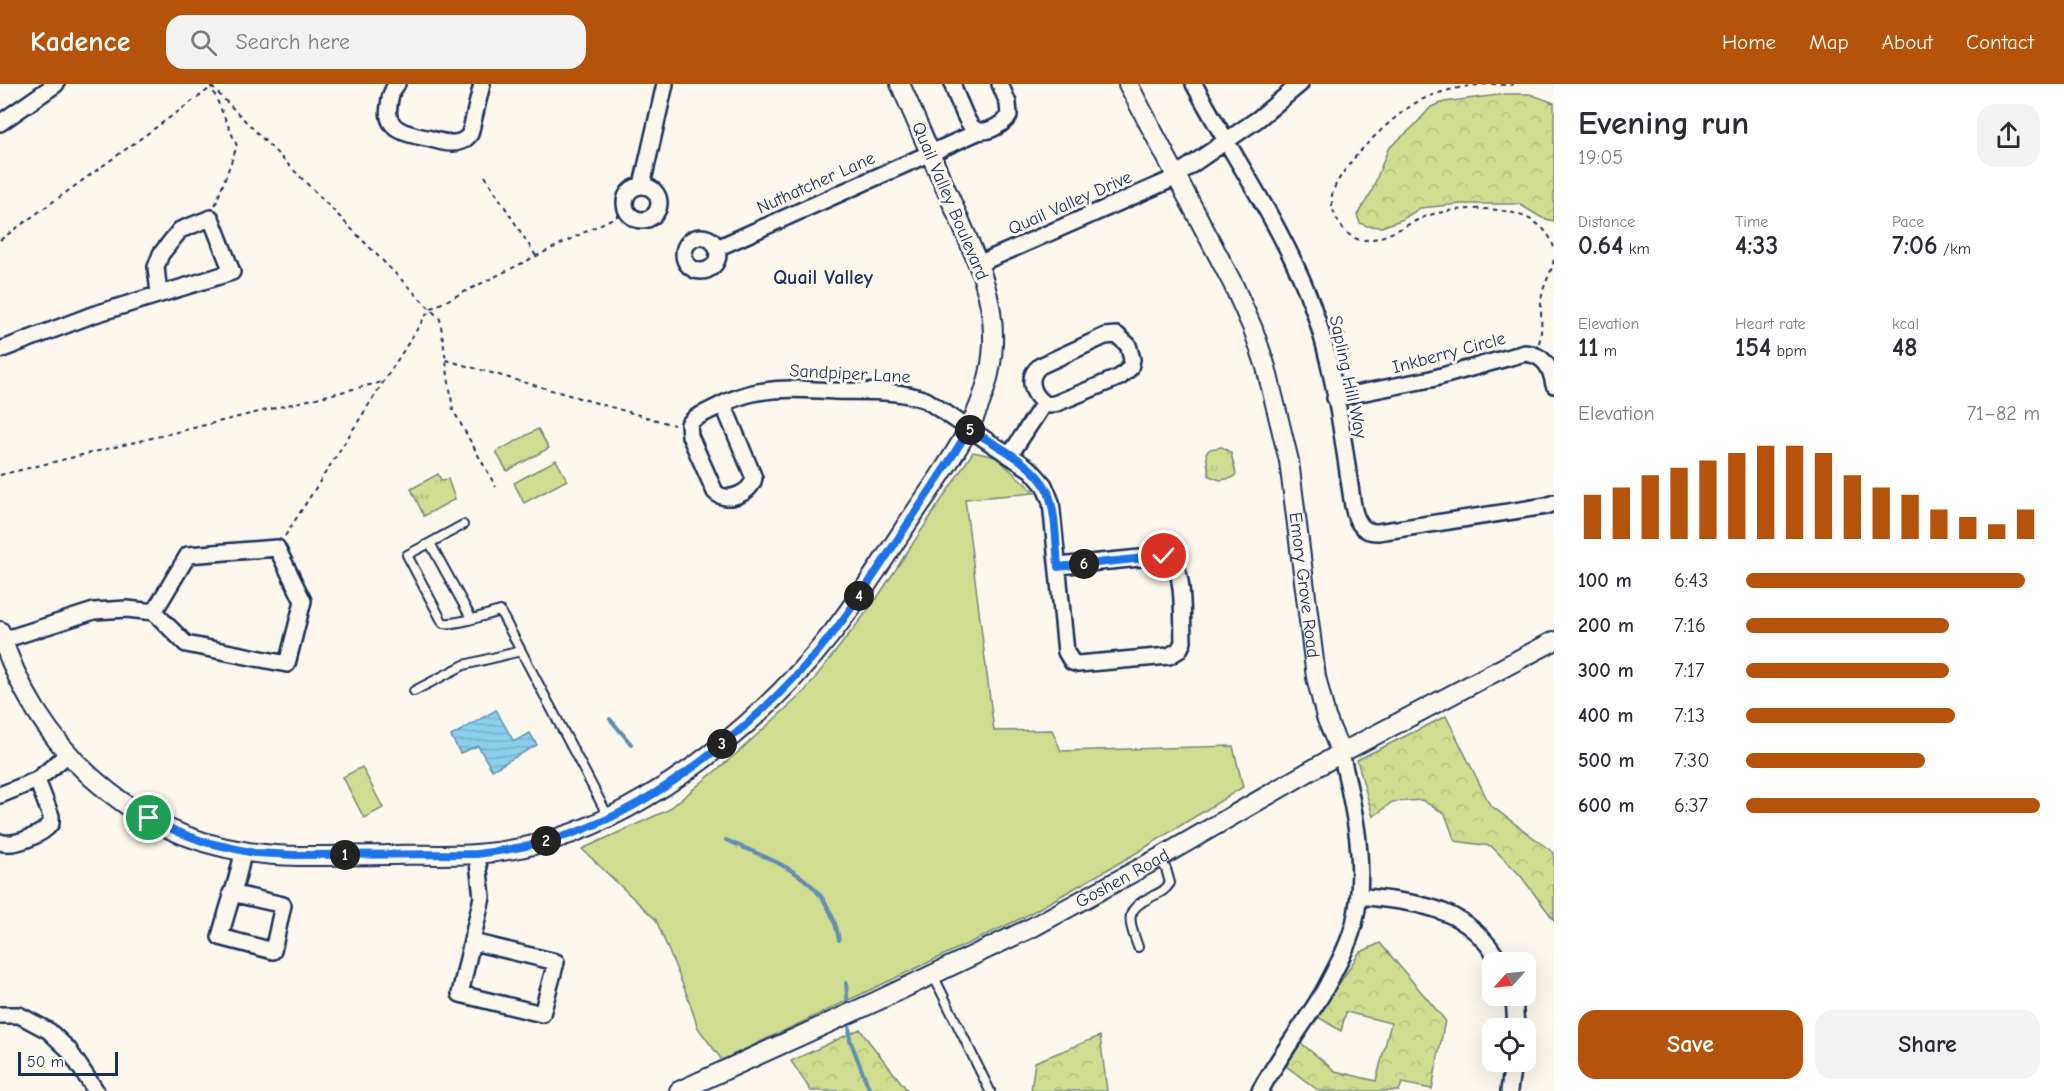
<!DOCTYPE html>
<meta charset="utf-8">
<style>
body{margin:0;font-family:"Comic Neue",sans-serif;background:#f2f2f3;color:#2b2b33;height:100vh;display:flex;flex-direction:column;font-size:22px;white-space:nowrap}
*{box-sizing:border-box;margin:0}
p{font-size:20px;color:#7c7c81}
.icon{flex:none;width:33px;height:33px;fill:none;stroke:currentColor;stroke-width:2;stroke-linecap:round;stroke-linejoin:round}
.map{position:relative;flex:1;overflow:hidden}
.sheet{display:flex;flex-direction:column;background:#fff;width:510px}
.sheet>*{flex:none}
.needle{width:39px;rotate:243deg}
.fabs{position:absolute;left:1482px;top:868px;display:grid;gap:12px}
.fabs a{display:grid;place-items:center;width:54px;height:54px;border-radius:12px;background:#fff;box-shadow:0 6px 24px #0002;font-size:30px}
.scale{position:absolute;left:18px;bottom:15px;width:100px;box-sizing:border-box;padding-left:6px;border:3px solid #1b2f5e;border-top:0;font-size:16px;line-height:21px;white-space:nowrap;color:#1b2f5e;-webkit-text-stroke:4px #fbf7ec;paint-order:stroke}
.pin{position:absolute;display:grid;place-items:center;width:51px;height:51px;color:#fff;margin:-26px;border:3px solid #fff;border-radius:50%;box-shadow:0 2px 6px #0007}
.km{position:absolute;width:30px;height:30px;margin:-15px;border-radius:50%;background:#222;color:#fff;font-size:16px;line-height:30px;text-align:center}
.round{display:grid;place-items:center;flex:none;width:63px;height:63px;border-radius:18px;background:#f2f2f3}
.summary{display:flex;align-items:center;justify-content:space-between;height:102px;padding:0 24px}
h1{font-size:33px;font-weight:700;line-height:45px}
.metrics{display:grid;grid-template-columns:repeat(3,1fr);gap:9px;height:102px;padding:6px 24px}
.metrics div{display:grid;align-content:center}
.metrics b{font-size:26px;font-weight:700}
.metrics small{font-size:16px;font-weight:400}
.metrics p{font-size:16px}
.chart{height:168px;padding:12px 24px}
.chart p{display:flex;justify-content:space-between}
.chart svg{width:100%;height:108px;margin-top:6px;stroke:#b45309;stroke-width:6}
.button{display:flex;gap:12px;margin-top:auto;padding:12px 24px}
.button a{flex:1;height:69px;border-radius:18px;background:#b45309;color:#fff;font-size:24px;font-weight:700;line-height:69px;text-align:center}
.button a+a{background:#f2f2f3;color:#2b2b33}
ul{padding:0 24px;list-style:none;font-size:20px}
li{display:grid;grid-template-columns:96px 72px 1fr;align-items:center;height:45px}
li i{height:15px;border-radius:8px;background:#b45309}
header{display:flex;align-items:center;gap:36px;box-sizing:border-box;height:84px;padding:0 30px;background:#b45309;color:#fff}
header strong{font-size:28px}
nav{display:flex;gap:33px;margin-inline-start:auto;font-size:21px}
.search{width:420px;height:54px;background:#f2f2f3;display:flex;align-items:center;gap:15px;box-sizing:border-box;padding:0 21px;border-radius:18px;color:#7c7c81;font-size:22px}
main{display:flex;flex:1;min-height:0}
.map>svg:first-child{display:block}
</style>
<header>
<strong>Kadence</strong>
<div class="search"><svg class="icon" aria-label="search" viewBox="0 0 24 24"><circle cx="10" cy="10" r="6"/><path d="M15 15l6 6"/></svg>Search here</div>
<nav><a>Home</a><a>Map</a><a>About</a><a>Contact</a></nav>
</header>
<main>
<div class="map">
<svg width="1554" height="1007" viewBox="0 0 1554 1007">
<defs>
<pattern id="forest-crowns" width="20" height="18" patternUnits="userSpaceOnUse" patternTransform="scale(1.5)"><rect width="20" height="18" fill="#d0dd90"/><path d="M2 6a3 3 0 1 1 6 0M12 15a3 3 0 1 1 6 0" fill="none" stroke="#b2be7f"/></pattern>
<pattern id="park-tufts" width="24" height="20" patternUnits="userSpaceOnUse" patternTransform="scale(1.5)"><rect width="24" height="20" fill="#d0dd90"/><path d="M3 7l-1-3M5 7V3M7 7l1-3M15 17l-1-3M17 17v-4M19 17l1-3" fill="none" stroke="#b2be7f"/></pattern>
<pattern id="water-rules" width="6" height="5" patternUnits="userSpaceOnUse" patternTransform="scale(1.5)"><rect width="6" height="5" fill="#8acfeb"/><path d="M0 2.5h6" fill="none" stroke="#76b2cc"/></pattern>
</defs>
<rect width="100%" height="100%" fill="#fbf7ec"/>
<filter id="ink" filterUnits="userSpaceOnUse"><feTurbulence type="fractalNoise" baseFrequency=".0167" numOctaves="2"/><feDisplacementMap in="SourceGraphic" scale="12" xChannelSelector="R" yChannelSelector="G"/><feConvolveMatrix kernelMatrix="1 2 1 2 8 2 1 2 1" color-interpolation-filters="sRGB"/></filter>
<g filter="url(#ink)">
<path fill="#d0dd90" stroke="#768677" stroke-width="1.5" d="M538,345L549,364L507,387L496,368Z
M973,368L996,373L1035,409L965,415L994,647L1052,646L1061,667L1233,662L1243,703L1133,771L1022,834L722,976L698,944L687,911L656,836L582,765L668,726L736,670L804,608L875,517Z
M556,376L567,396L524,419L514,399Z
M362,683L383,724L364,734L343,693Z"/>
<path fill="url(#forest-crowns)" stroke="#768677" stroke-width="1.5" d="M1506,10H1530L1554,19V137L1542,134L1519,120H1461L1420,124L1403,135L1382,143L1367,142L1360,139L1357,131L1371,109L1388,65L1414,42L1431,23L1444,18Z
M1446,632L1490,721L1554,769V836L1520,791L1491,762L1455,757L1445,730L1422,716L1392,718L1373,733L1357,676Z
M1380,859L1445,936L1432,1005L1402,999L1399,1007H1319L1286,982L1301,959L1335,987L1376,997L1391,939L1346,928L1341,947L1318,933L1359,869Z
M860,945L870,959L908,1007H811L791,977Z
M1100,952L1107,1007H1031L1035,978Z"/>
<path fill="url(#park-tufts)" stroke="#768677" stroke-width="1.5" d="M1222,363L1231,369L1236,390L1232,394L1220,396L1209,392L1206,369L1210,365Z
M438,390L441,396L448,395L455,415L424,432L411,405Z"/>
<path fill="url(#water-rules)" stroke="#5e8fb3" stroke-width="1.5" d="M496,626L513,656L515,657L530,649L537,661L492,686L478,662L460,669L451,652Z"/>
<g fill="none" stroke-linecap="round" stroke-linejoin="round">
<path stroke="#5e8fb3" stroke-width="4" d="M610,635L631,660
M726,756C778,779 828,792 839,856
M846,899L848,925
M849,936L850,956L870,1007"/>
<g stroke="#1b2f5e" stroke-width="12">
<path id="service" d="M430,459L463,441
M471,534L430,459L407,471L443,539C457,541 486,531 500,527L608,732
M414,607L464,581L521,567
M1138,863C1129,837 1123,826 1151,813C1159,809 1165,807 1170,799L1166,785L1160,775
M933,891L990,1007"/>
</g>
<g stroke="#1b2f5e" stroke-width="20">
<path id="minor" d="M397,0C391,7 390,13 389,22C384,48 412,51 431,55C439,57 451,61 459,58C464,57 467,54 470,50L482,0
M953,0C954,8 958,15 961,22C964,29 967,38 972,43C982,54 1002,41 1009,32L1008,19L1000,0
M1194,0C1233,74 1283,142 1312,221C1335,284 1343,357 1353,422C1356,437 1362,449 1378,448L1546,422L1554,419
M0,39L56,0
M642,101L665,0
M625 119a17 17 0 1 1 34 0a17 17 0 1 1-34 0Z
M684 170a17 17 0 1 1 34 0a17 17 0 1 1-34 0Z
M717,164L980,47
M978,180L1168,97L1258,35L1300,0
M0,266L92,231L213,194L232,188L211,134L180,146L161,170L156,183L159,210
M1335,314L1431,295L1525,269C1544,271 1551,283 1554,301
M723,320L754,394C751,409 727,420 715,408L690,352L689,340L695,334L729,317C741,312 752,308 765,307C788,303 811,306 834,307C864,308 897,305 926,316L1031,386L1044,401L1051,418L1066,568L1072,578L1078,580L1169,572L1179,566L1183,558C1182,537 1185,489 1171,474L1161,472L1058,482
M1010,371L1044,319L1050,321L1057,319L1120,293L1130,284L1132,275L1128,261L1117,251L1105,252L1040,282C1026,293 1032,310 1044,319
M0,557L94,527L127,525L154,528L186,560L287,580L303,517L277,464L188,471L154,528
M0,711L37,696L68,670
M0,758C13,763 43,751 51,739V732L37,696
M231,809L283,821L273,867L220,853C227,825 238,797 243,768
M1359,812C1417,819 1468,821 1500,879
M473,858L556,878L542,930L460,910L482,813L477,770
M1514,912L1516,945
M0,931H19L49,947L68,965L96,1007
M1260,1007C1279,972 1304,941 1324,907C1335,886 1348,863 1354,840C1368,784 1354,723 1341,669
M1509,1007L1513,978"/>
</g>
<g stroke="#1b2f5e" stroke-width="22">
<g id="tertiary">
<path id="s1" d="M1128,0L1233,200L1253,245L1266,283L1289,377L1316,593L1326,633L1341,669"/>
<path d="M0,547C34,660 128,751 248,768C293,775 340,771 386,771C416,770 446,772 476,770C536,766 593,745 645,714C717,672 782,613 833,548C860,513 883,477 907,440C944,385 991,328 993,259C995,206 969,159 949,112C932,75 917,37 900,0"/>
<path id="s2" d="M679,1007L877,917L1033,843L1159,774L1341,669L1554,557"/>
</g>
</g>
<path stroke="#1b2f5e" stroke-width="2" stroke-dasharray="4.5 4.5" stroke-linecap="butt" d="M210,0L237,62L215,122
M1514,0C1507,2 1500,0 1492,0C1468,1 1442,6 1421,16C1396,28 1338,83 1332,111C1331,120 1333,129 1338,137C1342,145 1349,152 1357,155C1380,161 1409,137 1430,131C1466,121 1542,118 1554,164
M485,92L536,172
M0,156L212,3L440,235L453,326L496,403
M1335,253L1346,250
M1539,259C1544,241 1539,227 1542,211C1544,199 1552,188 1554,175
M446,276L674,341
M0,391L382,298
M285,452L430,225L627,127"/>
<use href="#service" stroke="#fbf7ec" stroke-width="8"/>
<use href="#minor" stroke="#fbf7ec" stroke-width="15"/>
<use href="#tertiary" stroke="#fbf7ec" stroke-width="18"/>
</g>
</g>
<g fill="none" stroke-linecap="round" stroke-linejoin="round" filter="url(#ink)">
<g stroke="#fff" stroke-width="12">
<path id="route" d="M149,734L178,748L205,758L254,769L295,771L477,770C510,766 543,760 574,749C673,713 773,626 836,545C861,512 883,478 905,444C927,411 949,379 969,345C994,360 1036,380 1048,408C1056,429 1056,460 1058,483L1164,472"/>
</g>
<use href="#route" stroke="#1a73e8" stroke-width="8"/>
</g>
<g text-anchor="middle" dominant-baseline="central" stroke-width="6" stroke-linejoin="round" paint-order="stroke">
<g font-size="18" fill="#1b2f5e" stroke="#fbf7ec">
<text transform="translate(816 99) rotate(-24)">Nuthatcher Lane</text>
<text transform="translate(950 117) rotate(67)">Quail Valley Boulevard</text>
<text transform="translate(1070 119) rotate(-24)">Quail Valley Drive</text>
<text transform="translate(1449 269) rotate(-15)">Inkberry Circle</text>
<text transform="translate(850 290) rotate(3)">Sandpiper Lane</text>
<text transform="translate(1348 293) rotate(78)">Sapling Hill Way</text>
<text stroke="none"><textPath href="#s1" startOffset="537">Emory Grove Road</textPath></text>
<text stroke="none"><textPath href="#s2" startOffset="492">Goshen Road</textPath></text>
</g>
<g font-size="20" font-weight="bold" fill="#1b2f5e" stroke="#fbf7ec">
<text x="823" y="193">Quail Valley</text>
</g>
</g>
</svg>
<div class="fabs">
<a><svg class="needle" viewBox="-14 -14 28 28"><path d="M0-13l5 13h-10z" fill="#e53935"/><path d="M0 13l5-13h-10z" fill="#7c7c81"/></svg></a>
<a><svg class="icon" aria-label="locate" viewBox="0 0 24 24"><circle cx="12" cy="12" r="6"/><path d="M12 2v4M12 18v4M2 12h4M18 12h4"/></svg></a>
</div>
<div class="scale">50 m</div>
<div class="pin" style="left:149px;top:734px;background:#1e9e55"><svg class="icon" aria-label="arrive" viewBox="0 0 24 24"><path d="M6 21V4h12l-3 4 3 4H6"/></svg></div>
<div class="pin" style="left:1164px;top:472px;background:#d93025"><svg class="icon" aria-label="check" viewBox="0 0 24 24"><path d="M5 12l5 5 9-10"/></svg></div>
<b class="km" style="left:345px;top:771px">1</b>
<b class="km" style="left:546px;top:757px">2</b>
<b class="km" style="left:722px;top:660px">3</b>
<b class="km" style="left:859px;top:512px">4</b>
<b class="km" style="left:970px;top:346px">5</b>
<b class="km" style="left:1084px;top:480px">6</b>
</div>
<section class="sheet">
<div class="summary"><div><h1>Evening run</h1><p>19:05</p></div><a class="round"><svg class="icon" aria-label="share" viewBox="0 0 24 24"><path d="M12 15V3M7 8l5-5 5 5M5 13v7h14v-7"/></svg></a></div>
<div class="metrics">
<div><p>Distance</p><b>0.64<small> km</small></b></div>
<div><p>Time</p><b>4:33</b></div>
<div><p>Pace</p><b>7:06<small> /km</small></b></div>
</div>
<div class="metrics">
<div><p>Elevation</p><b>11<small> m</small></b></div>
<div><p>Heart rate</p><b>154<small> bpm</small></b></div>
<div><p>kcal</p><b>48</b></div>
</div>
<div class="chart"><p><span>Elevation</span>71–82 m</p>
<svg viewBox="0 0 160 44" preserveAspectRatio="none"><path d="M5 44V26M15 44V23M25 44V18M35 44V15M45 44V12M55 44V9M65 44V6M75 44V6M85 44V9M95 44V18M105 44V23M115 44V26M125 44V32M135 44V35M145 44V38M155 44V32"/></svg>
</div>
<ul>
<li><b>100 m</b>6:43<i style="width:95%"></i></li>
<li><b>200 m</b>7:16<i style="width:69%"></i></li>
<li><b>300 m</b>7:17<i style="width:69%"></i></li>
<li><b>400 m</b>7:13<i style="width:71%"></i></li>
<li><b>500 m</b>7:30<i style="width:61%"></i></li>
<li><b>600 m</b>6:37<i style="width:100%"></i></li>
</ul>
<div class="button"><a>Save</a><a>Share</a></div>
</section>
</main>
